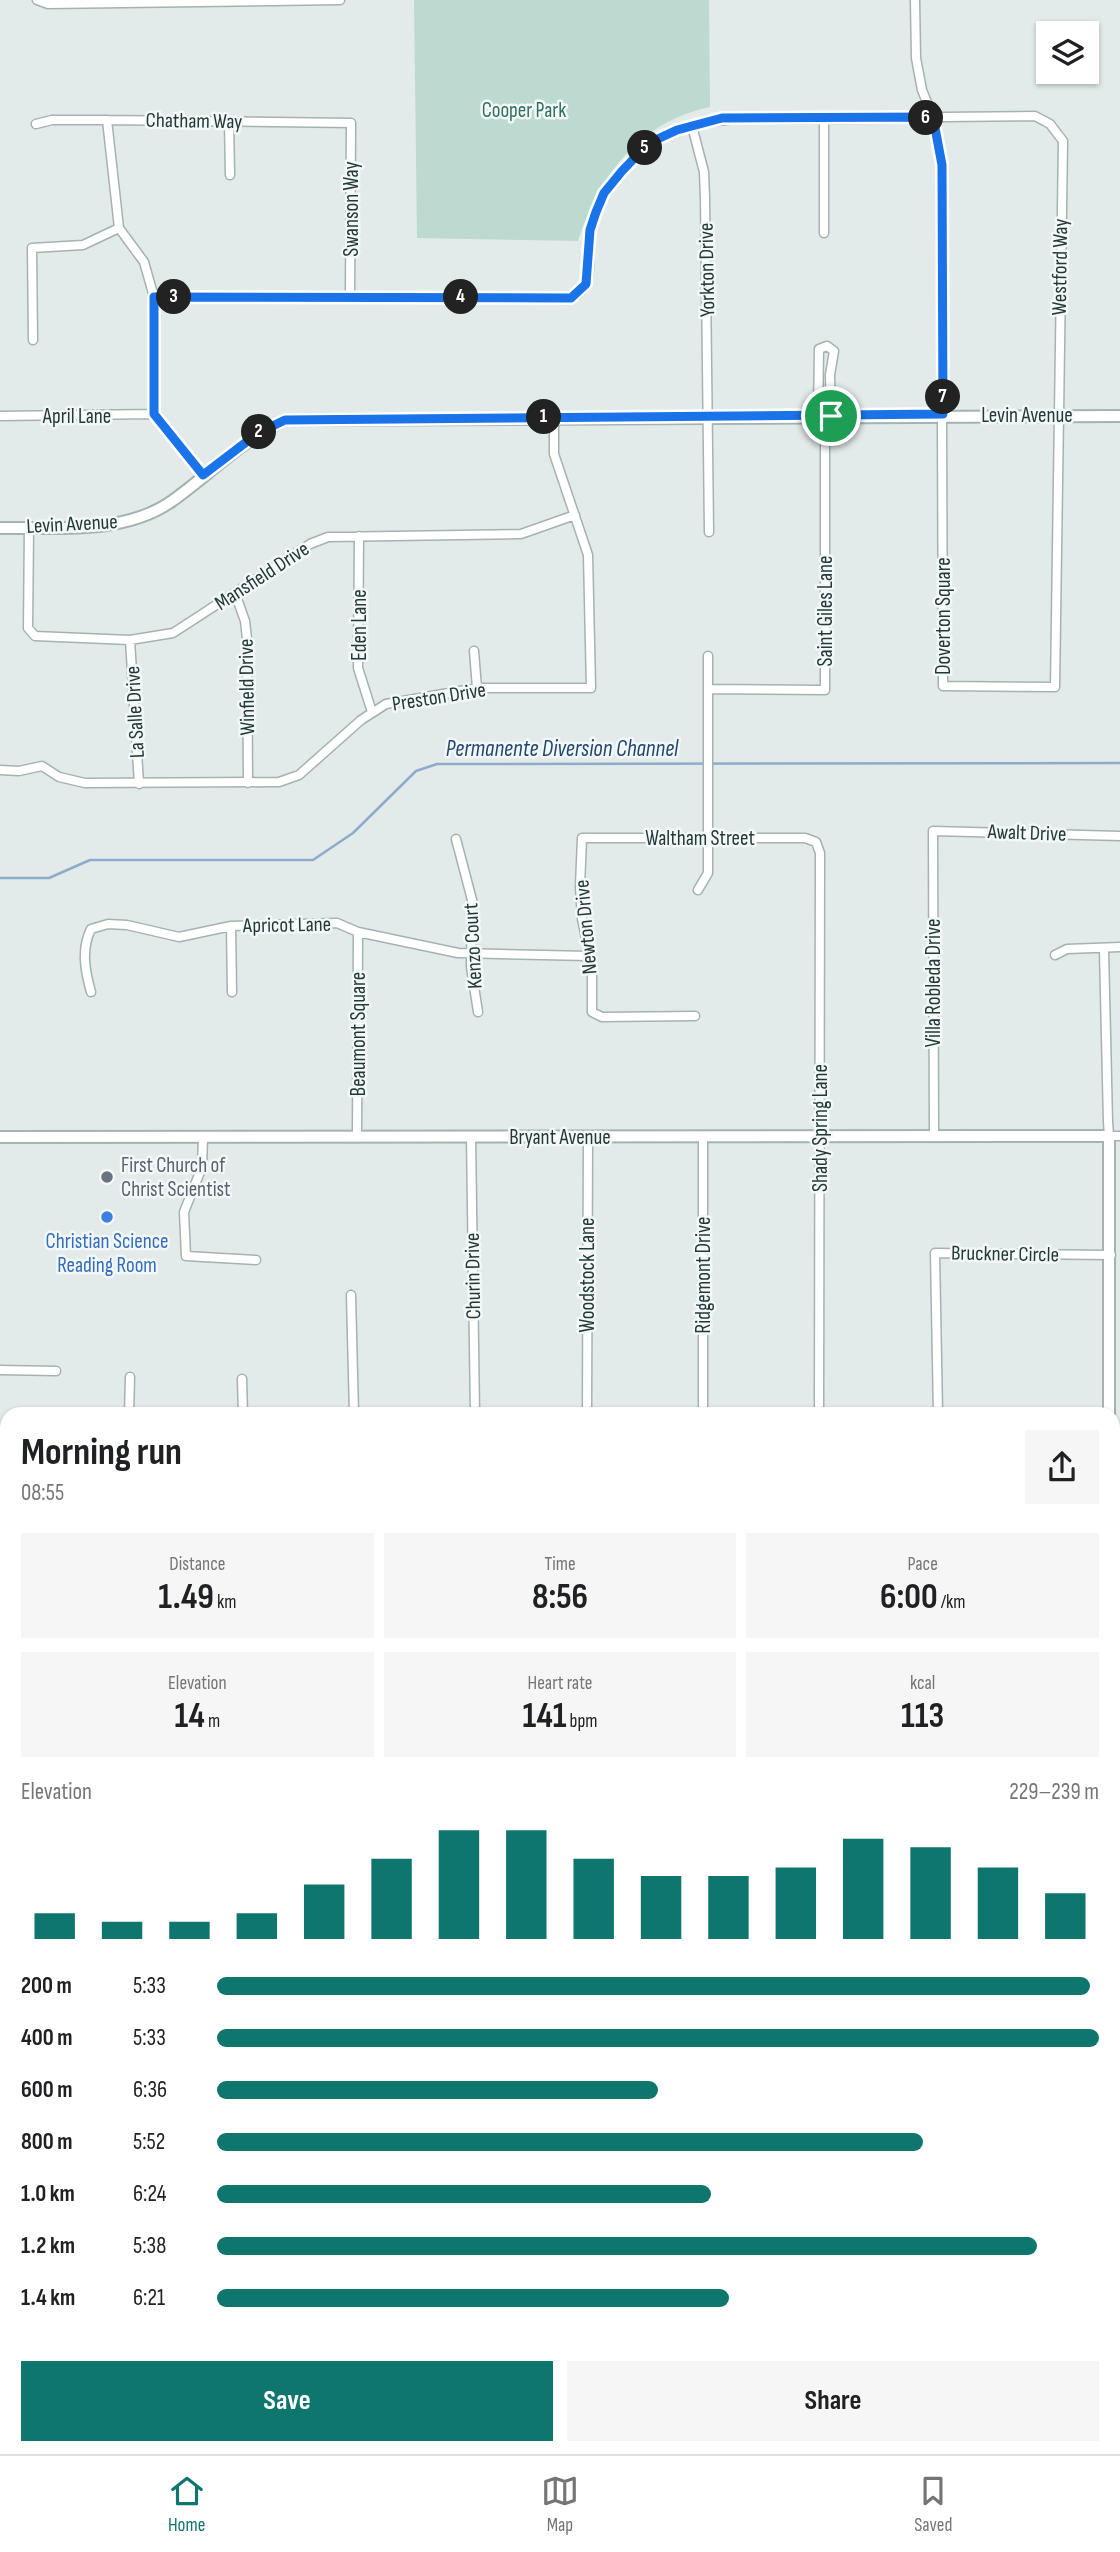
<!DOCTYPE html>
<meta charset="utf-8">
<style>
body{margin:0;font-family:"Sofia Sans Condensed",sans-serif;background:#f6f6f6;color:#202124;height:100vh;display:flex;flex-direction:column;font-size:26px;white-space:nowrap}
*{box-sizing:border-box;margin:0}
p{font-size:23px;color:#757577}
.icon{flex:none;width:38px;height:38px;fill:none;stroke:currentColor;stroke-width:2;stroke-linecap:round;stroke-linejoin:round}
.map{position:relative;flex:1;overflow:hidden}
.side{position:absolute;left:0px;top:1407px;width:1120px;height:1048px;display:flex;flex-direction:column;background:#fff;border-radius:21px 21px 0 0;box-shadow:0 2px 5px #0004}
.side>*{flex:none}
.tools{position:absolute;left:1036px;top:21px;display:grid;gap:14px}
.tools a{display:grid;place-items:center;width:63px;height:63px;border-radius:0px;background:#fff;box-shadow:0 2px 5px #0004;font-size:35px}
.pin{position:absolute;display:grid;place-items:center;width:60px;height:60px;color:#fff;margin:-30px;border:4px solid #fff;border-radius:50%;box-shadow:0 2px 7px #0007}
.km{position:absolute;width:35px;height:35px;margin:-18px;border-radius:50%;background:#222;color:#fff;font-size:19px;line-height:35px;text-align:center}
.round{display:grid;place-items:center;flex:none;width:74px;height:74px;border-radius:0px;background:#f6f6f6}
.head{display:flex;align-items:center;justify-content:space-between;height:119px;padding:0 21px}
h1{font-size:38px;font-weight:700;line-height:52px}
.figures{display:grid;grid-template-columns:repeat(3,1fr);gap:10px;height:119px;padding:7px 21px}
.figures div{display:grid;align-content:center;border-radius:0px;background:#f6f6f6;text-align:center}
.figures b{font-size:35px;font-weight:700}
.figures small{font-size:19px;font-weight:400}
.figures p{font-size:19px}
.chart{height:196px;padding:14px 21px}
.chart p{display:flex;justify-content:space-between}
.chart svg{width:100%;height:126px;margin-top:7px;stroke:#0f766e;stroke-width:6}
.primary-button{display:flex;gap:14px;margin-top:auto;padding:14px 21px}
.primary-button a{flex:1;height:80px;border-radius:0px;background:#0f766e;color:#fff;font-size:28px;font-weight:700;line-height:80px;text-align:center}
.primary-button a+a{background:#f6f6f6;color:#202124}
ul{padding:0 21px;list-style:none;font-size:23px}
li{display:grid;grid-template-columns:112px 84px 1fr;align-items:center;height:52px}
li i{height:18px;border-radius:9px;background:#0f766e}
.tabs{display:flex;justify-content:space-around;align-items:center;height:98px;border-top:2px solid #e0e0e0;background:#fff;font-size:19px;color:#757577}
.tabs a{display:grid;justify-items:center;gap:4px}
.tabs .on{color:#0f766e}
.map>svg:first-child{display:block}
</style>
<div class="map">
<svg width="1120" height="2454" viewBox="0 0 1120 2454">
<rect width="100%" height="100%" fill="#e2ebea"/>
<path fill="#bddad0" d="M414,0H709L710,107C639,122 600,175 578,241L417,238Z"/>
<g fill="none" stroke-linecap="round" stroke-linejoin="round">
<path stroke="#8fabcb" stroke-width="2.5" d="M0,878H49L90,860H313L353,833L416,771L437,764L1120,763"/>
<g stroke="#a5b2b2" stroke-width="11">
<path id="minor" d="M37,0L48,4L340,0
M824,119V233
M107,120L119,228L144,262L154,297V414L203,476
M229,122L230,175
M36,124L52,120H107L351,123L350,295
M692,126L704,172L705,198L709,532
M154,297L571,298C599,286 585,251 591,227C597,202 611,181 629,163C681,111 740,119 808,119C845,119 883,119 920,118L944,117L1035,116L1050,124L1063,141L1055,687L943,686L941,165L933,117L922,90L916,58L915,0
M33,340L32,248L83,245L119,228
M0,416L154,414
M818,416L819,349L827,346L834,351L830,375L831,416
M29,527L28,628L35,636L130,640L173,633L310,544L328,537L521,534L575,515
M359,536L358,668L372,712
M235,593L245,621L247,639L248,783
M130,640L139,784
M474,651L477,688
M710,689L825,690V416
M0,770L19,771L42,766L59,777L85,783L279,782L299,775L361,720L386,704L477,688H591L588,555L554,454V417
M456,839L472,900L471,967L478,1012
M698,890L708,873V656
M231,926L232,992
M1104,950L1108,1122L1109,1136H1120
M1055,955L1067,949L1120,947
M91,992C85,971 81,949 91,929L108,924L127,925L179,937L231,926L337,923L358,932L458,953L588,956
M695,1016L602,1017L592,1012V967L582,919L580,886L582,838H805L816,842L820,853L819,1414
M934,1135L933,831L1120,836
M357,1136L358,932
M471,1137L475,1414
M203,1138L202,1167L184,1212L186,1256L256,1260
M351,1295L354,1414
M0,1370L56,1371
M242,1379L243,1414
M129,1414L130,1377
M587,1414L588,1136
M703,1414V1137
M938,1414L935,1253L1111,1255
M0,1434H7
M0,1585H7
M0,1721H7
M1113,1855H1120
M1113,1978H1120
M1113,2103H1120
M0,2135H7
M1113,2219H1120
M0,2280H7
M1113,2358H1120
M487,2448V2454
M640,2448L641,2454
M942,2448V2454
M101,2454C115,2446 171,2449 187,2454
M334,2454V2448
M815,2454L816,2448"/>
</g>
<g stroke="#a5b2b2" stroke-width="14">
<path id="tertiary" d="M0,528C56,527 124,535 172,501C210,474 242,440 285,420L1120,416
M0,1137L1109,1136V1414
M0,1856H7
M1109,2448V2454"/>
</g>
<use href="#minor" stroke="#fff" stroke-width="8"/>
<use href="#tertiary" stroke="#fff" stroke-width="10"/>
</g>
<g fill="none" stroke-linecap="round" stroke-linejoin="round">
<g stroke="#fff" stroke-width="14">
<path id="route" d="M933,117L942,165L943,414L285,420L258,433L203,475L154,414V297L571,298L586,284L590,230L596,212L604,193L622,171L649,143L677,130L722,118Z"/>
</g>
<use href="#route" stroke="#1a73e8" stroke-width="9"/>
</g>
<circle fill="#6b7280" stroke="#f2f8f7" stroke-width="2.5" cx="107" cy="1177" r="7"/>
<circle fill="#3f7fe0" stroke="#f2f8f7" stroke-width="2.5" cx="107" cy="1217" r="7"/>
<g text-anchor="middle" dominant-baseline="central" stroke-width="5" stroke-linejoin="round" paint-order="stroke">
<g font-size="21" fill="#316e60" stroke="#f2f8f7">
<text x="524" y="110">Cooper Park</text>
</g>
<g font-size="21" fill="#24383a" stroke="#f2f8f7">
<text transform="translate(194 121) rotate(1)">Chatham Way</text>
<text transform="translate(351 209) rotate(-90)">Swanson Way</text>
<text transform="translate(1060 267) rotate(-89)">Westford Way</text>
<text transform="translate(707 270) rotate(-91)">Yorkton Drive</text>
<text x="1027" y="415">Levin Avenue</text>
<text x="77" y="416">April Lane</text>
<text transform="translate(72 524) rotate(-3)">Levin Avenue</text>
<text transform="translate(262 576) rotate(-33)">Mansfield Drive</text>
<text transform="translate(825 611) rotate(-90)">Saint Giles Lane</text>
<text transform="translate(943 616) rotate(-90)">Doverton Square</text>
<text transform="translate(359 625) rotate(-90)">Eden Lane</text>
<text transform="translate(247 687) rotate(-91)">Winfield Drive</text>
<text transform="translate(439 697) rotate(-9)">Preston Drive</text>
<text transform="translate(135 712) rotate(-93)">La Salle Drive</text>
<text transform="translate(1027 833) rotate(2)">Awalt Drive</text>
<text x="700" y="838">Waltham Street</text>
<text transform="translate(287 925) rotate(-1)">Apricot Lane</text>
<text transform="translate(586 927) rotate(-95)">Newton Drive</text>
<text transform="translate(473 946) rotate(-93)">Kenzo Court</text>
<text transform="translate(933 983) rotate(-90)">Villa Robleda Drive</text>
<text transform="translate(358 1034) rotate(-90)">Beaumont Square</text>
<text transform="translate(820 1128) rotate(-90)">Shady Spring Lane</text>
<text x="560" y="1137">Bryant Avenue</text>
<text transform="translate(1005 1254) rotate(1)">Bruckner Circle</text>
<text transform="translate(587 1275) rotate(-90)">Woodstock Lane</text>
<text transform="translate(703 1275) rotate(-90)">Ridgemont Drive</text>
<text transform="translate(473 1276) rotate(-91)">Churin Drive</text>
</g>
<g font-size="21" fill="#5b616d" stroke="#f2f8f7" text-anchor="start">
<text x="121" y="1165">First Church of<tspan x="121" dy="24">Christ Scientist</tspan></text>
</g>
<g font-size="21" fill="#366cbe" stroke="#f2f8f7">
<text x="107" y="1241">Christian Science<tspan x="107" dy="24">Reading Room</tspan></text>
</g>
<g font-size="23" font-style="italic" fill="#234671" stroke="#f2f8f7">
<text x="562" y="749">Permanente Diversion Channel</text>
</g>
</g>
</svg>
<div class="tools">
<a><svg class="icon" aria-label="layers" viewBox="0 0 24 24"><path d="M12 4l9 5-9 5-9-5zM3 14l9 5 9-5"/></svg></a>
</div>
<div class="pin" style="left:831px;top:416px;background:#1e9e55"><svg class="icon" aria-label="arrive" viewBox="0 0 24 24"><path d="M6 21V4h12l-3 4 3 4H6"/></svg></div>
<b class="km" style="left:544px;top:417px">1</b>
<b class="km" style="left:259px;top:432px">2</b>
<b class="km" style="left:174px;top:297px">3</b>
<b class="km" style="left:461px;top:297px">4</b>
<b class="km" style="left:645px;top:148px">5</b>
<b class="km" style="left:926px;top:118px">6</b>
<b class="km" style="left:943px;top:397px">7</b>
<section class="side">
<div class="head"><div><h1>Morning run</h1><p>08:55</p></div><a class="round"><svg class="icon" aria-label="share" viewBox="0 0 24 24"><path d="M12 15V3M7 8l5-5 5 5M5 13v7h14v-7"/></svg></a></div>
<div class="figures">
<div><p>Distance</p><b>1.49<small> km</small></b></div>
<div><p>Time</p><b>8:56</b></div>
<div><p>Pace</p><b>6:00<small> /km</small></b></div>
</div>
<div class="figures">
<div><p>Elevation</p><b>14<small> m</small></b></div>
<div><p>Heart rate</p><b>141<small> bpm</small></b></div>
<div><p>kcal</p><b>113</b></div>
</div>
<div class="chart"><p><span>Elevation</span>229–239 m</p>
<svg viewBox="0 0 160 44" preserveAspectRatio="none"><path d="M5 44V35M15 44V38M25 44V38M35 44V35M45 44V25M55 44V16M65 44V6M75 44V6M85 44V16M95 44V22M105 44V22M115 44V19M125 44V9M135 44V12M145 44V19M155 44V28"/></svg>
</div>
<ul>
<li><b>200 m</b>5:33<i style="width:99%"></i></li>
<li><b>400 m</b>5:33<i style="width:100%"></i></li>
<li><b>600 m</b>6:36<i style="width:50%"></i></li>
<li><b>800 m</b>5:52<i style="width:80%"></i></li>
<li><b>1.0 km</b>6:24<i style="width:56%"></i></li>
<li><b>1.2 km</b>5:38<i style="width:93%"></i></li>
<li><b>1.4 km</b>6:21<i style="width:58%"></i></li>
</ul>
<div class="primary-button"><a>Save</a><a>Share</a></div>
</section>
</div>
<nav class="tabs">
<a class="on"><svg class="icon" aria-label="home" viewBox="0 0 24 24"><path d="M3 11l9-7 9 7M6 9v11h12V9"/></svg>Home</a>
<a><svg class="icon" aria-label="map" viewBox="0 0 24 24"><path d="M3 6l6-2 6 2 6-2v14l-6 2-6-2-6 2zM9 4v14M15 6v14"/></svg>Map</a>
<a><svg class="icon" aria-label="saved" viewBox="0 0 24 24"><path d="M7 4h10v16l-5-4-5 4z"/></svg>Saved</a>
</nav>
